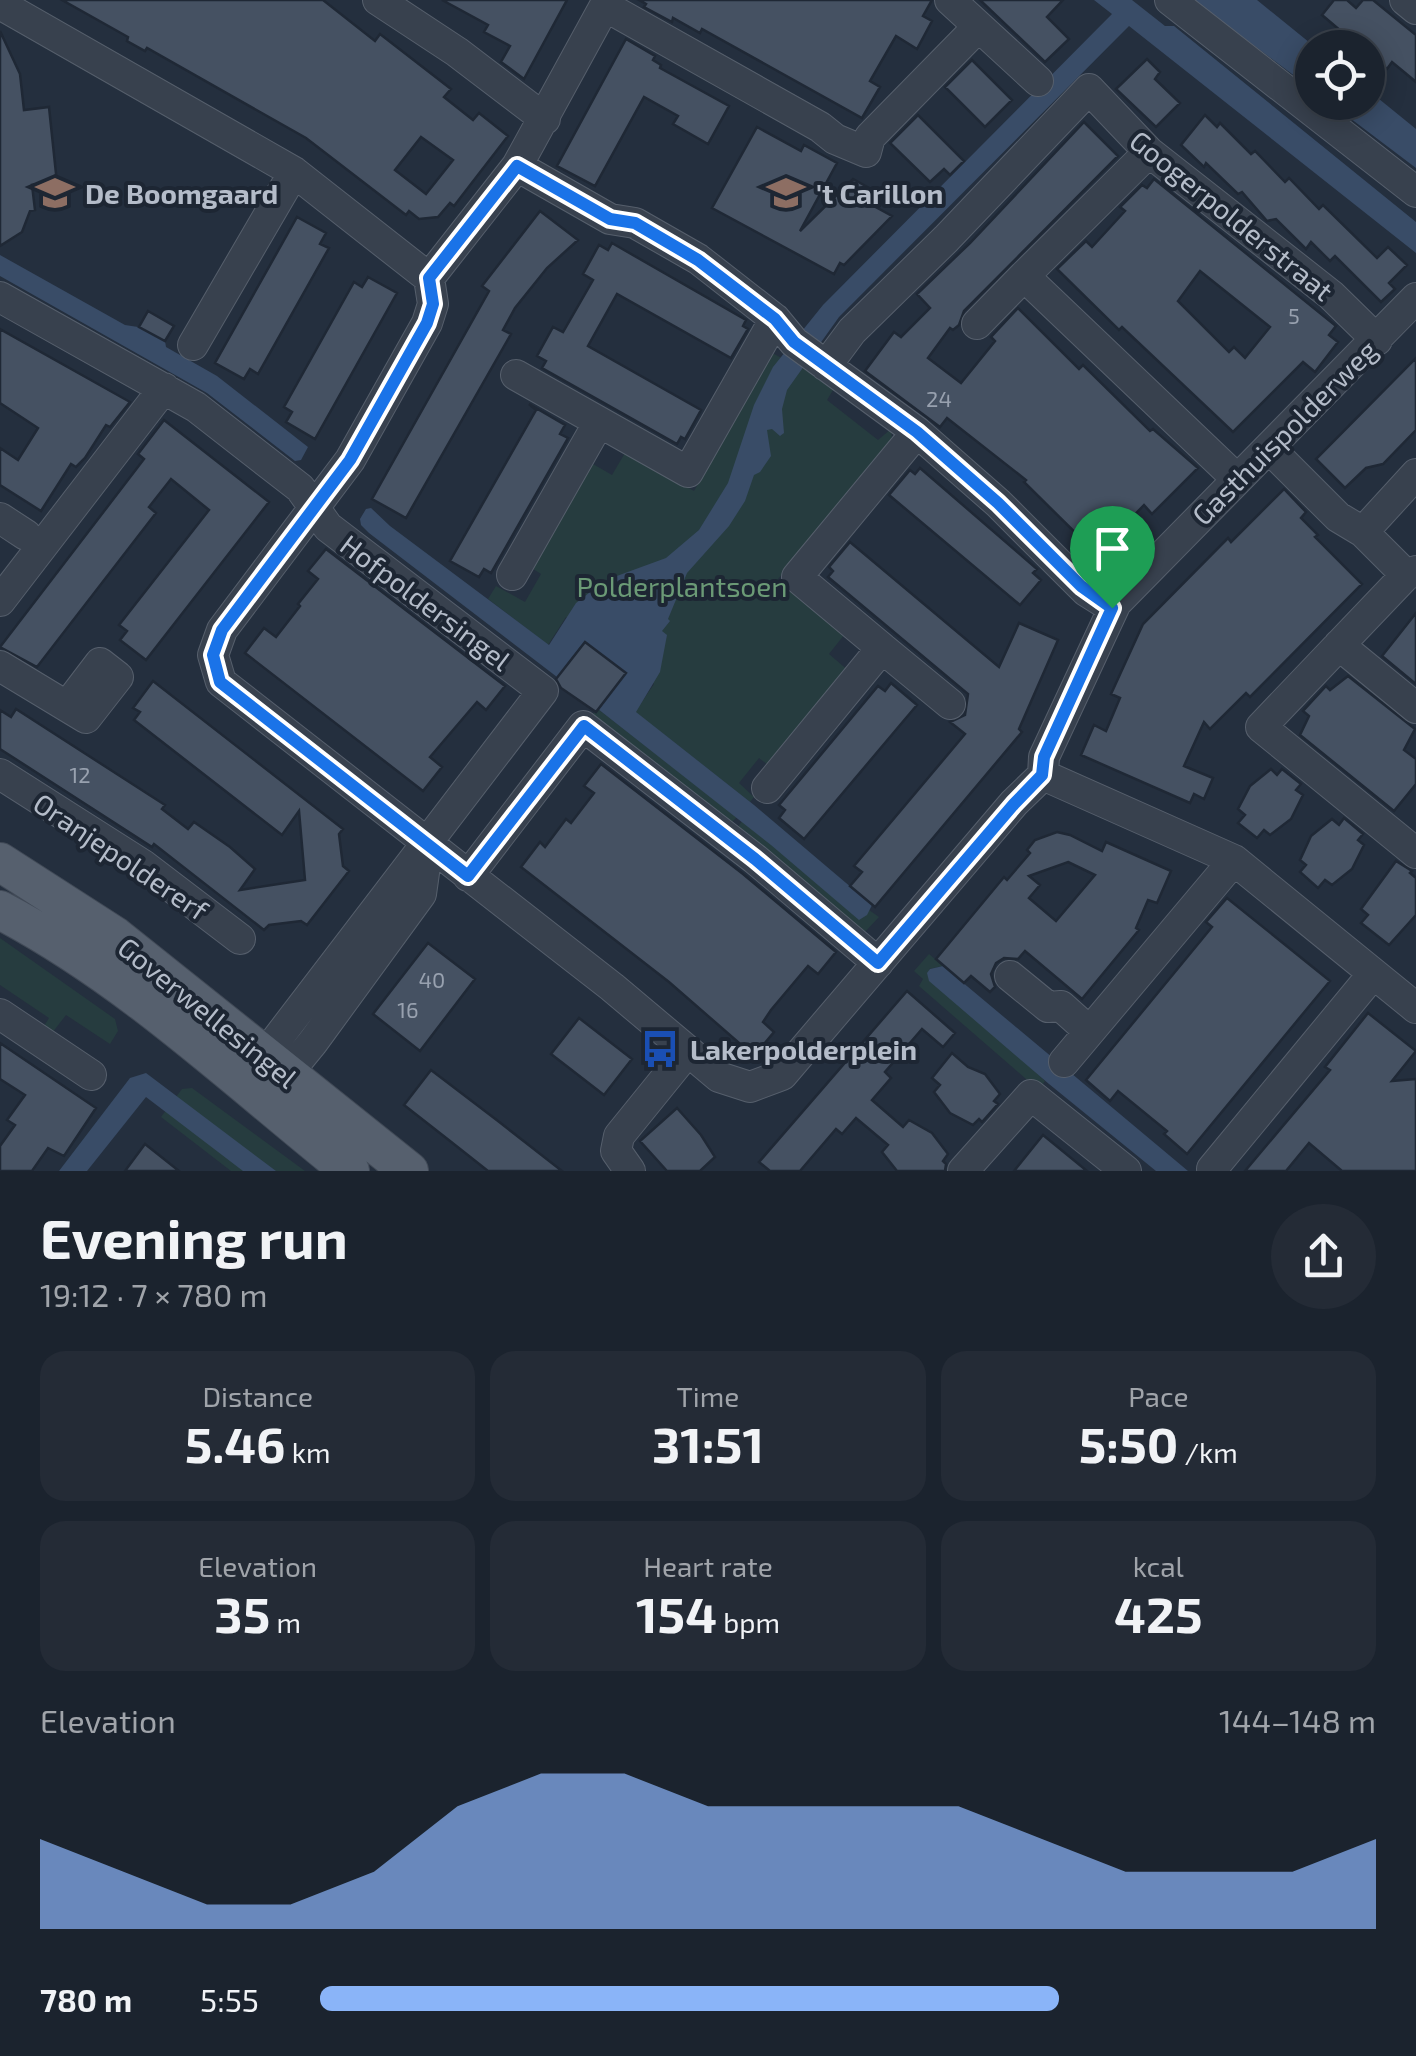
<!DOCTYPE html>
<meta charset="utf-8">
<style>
body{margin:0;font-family:"Exo 2",sans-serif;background:#242b36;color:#f1f3f6;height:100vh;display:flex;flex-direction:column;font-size:38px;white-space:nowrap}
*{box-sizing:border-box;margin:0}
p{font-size:32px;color:#a0a4aa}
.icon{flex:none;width:55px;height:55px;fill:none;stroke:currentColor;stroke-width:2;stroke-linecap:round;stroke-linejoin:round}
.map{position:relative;height:1171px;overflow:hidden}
.panel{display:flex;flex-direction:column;background:#1b232e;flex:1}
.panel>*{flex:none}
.buttons{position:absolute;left:1295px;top:30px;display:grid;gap:20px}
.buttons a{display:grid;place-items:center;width:90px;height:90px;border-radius:50%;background:#1b232e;box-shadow:0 5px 25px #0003,0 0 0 2px #39404a;font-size:50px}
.pin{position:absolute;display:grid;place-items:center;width:85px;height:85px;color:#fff;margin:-102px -42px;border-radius:50% 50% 50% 0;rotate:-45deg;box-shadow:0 0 10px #0007}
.pin .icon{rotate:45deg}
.round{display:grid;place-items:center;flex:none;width:105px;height:105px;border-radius:52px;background:#242b36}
.summary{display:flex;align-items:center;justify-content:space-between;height:170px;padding:0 40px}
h1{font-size:55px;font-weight:700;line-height:75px}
.stats{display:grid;grid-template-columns:repeat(3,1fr);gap:15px;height:170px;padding:10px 40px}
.stats div{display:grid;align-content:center;border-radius:25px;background:#242b36;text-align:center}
.stats b{font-size:50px;font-weight:700}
.stats small{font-size:28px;font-weight:400}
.stats p{font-size:28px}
.chart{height:280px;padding:20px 40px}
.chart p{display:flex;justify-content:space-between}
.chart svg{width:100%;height:180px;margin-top:10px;fill:#8ab4f8;opacity:.7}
ul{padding:0 40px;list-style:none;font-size:32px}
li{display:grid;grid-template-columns:160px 120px 1fr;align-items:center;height:75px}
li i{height:25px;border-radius:12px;background:#8ab4f8}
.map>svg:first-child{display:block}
</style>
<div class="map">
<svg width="1416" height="1171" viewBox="0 0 1416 1171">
<rect width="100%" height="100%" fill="#242f3e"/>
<path fill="#263c3f" d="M772,353L809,372L813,369L836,385L827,400L878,440L891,429L893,448L778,579L799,598L848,630L829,654L850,672L773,769L759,758L739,783L754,797L750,802L635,712L654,684L566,617L548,645L488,599L496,586L525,602L541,574L527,565L586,460L612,475L625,453L694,491Z
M598,709L737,817L732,822L592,715Z
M742,821L863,917L869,910L879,917L863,934L740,829L738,827Z
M0,938L115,1019L118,1031L110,1044L66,1015L49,1037L41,1031L49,1018L0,985Z
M929,954L943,966L929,969L1045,1081L1043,1084L1034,1086L919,986L923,979L914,971Z
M192,1088L305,1171H231L161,1117L182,1089Z"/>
<path fill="#394c67" d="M1094,0H1132L1165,26H1174L1416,222V253L1129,26L839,317L787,390L782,409L784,433L780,436L772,429L767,430L771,456L760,472L754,475L745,501L729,526L687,573L668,619L670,621L662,631L667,635L660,672L636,712L754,805L872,905L867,915L859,920L771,845L598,709L625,673L585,641L557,677L369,533L361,525L360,519L366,509L371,508L390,526L549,645L576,603L594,589L614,577L666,558L699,530L728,483L754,405L773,367L823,305L1112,14Z
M1193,0H1257L1315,47L1312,48V89Z
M1368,90L1416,129V168L1330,103L1368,102Z
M0,255L125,325L138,327L165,341L166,347L217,376L308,447L301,460L295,461L207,393L0,276Z
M943,966L1188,1171H1156L1049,1084L929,981L927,973L930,969Z
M146,1073L276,1171H243L146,1097L87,1171H59L130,1078Z"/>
<path fill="#455162" stroke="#1f2835" stroke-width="2.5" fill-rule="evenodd" d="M62,0H323L375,41L380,34L451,89L444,97L473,120L479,113L508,136L454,206L450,203L438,217L419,219L409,211L406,215L306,138L147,48L145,51L127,41L128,37ZM421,137L453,160L426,194L395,170Z
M442,0H567L524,79L501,62L510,46L484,32L488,25Z
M639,0H932L923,16L932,21L917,49L896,36L870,81L880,87L862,118L702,29L700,33L673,18L672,22L644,7L646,4Z
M980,0H1063L1047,17L1069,39L1045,62Z
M1334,0H1347L1356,8L1363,0H1373L1416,35V82L1392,62L1387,69L1368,53V48H1361L1322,15Z
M0,31L20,74L24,110L49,107L57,183L32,185L35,210L30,211L22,232L0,246Z
M626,39L655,56L653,60L661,65L660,68L729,106L708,144L673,124L678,116L644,97L595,186L557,166Z
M1147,59L1160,72L1155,79L1180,103L1156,127L1116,89Z
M972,60L1012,100L985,127L945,87Z
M918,115L964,161L950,175L944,169L930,182L890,143Z
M1205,115L1217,127L1220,123L1251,154L1255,151L1285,182L1289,178L1319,209L1323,205L1377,258L1388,247L1407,265L1389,283L1395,289L1381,302L1335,256L1330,261L1311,242L1306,249L1276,219L1267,221L1242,192L1238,194L1206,163L1204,167L1181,145Z
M1084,122L1118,156L964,311L959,325L953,330L950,328L928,358L961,383L995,341L991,337L1018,308L1079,369L1083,365L1150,431L1153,429L1198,468L1152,514L1144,505L1119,531L1127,540L1105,562L1024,482L1026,480L947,418L940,427L865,371L894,332L901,337L930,308L917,294L970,243Z
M757,127L801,151L804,145L837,163L800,231L853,179L878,193L872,205L892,216L844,265L840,263L834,274L712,208Z
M1154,179L1336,326L1329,335L1338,342L1315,372L1303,362L1233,432L1122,327L1119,330L1057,269L1086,241L1092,247L1125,211L1120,207L1142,185L1147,188ZM1200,271L1270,327L1245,358L1234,347L1229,352L1178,301Z
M540,211L578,240L547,268L515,308L503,330L511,334L406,518L372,499L489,291L482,286Z
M297,217L326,233L320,244L329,248L258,374L250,369L244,379L215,363Z
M612,243L746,320L743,326L748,329L731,358L617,294L588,346L701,410L685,439L681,437L677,444L542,368L546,361L537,356L553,327L563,332L593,280L583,274L599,245L608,250Z
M368,277L397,293L315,439L286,422L292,412L284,407L354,282L362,287Z
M148,311L174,326L165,341L139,327Z
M0,329L130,402L110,427L106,425L85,458L76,467L71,464L41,511L0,485V448L18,460L38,428L0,403Z
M1416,358V430L1383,464L1366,468L1345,488L1316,459Z
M529,404L565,425L560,434L568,438L491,573L484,569L479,577L450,561L536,410Z
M164,420L269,502L146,660L120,640L127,631L119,625L209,510L171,479L149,507L156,513L37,667L0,647L144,459L138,454Z
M920,468L1037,569L1033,573L1041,580L1020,605L889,495L910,470L915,474Z
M1284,489L1306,512L1301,518L1318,535L1315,537L1362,584L1250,697L1246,693L1210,729L1204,722L1184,766L1213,778L1204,799L1194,794L1190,803L1081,755L1094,725L1106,731L1120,698L1111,694L1143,624L1228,538L1231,542Z
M850,542L999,667L1019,623L1058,640L1019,729L1022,732L875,907L850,886L862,872L854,866L965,734L950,722L965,715L968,694L828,577L833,571L829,567Z
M326,549L505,686L486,710L477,702L430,757L442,767L423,791L245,653L264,628L276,637L300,606L298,604L318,579L308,571Z
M1416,613V684L1382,656Z
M585,642L626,673L596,712L561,688L556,679Z
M1348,676L1415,729L1404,750L1416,759V784L1394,811L1300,735L1309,716L1303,711L1326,686L1330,690Z
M153,681L343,829L339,834L343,866L349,871L307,925L301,921L269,925L264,930L154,844L152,847L0,749V710L11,717L16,709L165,805L162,809L188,829L194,822L230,847L255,869L240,890L305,880L299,811L282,835L134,720L140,712L133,708Z
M891,683L917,705L804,839L779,818L785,810L779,805L878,686L885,691Z
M601,764L743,874L836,952L818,974L808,966L771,1010L763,1022L774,1032L754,1056L669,982L521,867L540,842L545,847L566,819L571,823L594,793L584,786Z
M1271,769L1277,775L1282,769L1301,784L1296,790L1303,795L1291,819L1270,835L1264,830L1257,838L1238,823L1245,815L1238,809L1250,786Z
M1344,818L1363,834L1358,840L1364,845L1352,869L1332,885L1325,880L1318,888L1300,872L1306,865L1300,860L1311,836L1332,819L1339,825Z
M1057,832L1070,835L1102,851L1106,842L1171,871L1157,903L1148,900L1136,928L1139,930L1082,999L1025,951L1018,959L1004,958L996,963L991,974L995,987L990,992L971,976L964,983L936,959L1004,877L1007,880L1030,853L1027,850L1035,840ZM1068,862L1095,875L1056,921L1029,898L1040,885L1029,876Z
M1396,861L1412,871L1410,873L1416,878V915L1389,945L1361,923L1368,915L1361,909Z
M1227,898L1330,981L1187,1154L1164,1134L1167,1131L1118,1091L1110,1101L1086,1080L1212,927L1206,922Z
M428,943L475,979L420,1051L373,1014Z
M907,991L955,1033L943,1047L922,1029L885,1072L891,1078L872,1100L903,1127L909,1120L932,1133L948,1154L943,1161L946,1164L945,1171H897L882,1152L888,1145L856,1118L842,1134L836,1129L800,1171H770L759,1162Z
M1368,1013L1416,1051L1392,1081L1416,1079V1171H1342L1309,1143L1286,1171H1245L1330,1070L1325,1067Z
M579,1018L632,1059L604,1095L551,1054Z
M0,1043L96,1108L64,1156L48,1148L32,1171H0V1146L15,1125L7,1120L25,1095L0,1079Z
M952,1053L968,1067L985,1074L1000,1094L994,1101L998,1104L982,1122L979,1119L973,1125L950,1113L934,1092L940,1085L932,1078Z
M431,1070L498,1121L562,1171H488L450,1141L404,1105Z
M677,1108L701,1135L715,1157L700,1171H667L640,1141Z
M1043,1135L1087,1171H1014Z
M145,1144L179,1171H125Z"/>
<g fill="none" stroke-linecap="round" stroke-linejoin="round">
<g stroke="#565f6c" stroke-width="32">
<path id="minor" d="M378,0L457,52L545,119
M950,0L1038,81
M1170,0L1416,192
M1405,0L1416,9
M0,4L294,172L429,278L433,304L427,323L350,460L222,630L213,655L221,682L612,987L719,1077L750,1087L782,1075L1014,803L1043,775L1234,860L1416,1008
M605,6L820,127L835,139L866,152L870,137L978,27
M1149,152L1024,276L1237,479
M517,166L610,219L635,223L698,259L775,319L794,342L917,432L998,503L1086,591L1113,608
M429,278L517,166L608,0
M0,297L196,407L300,488L328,527L543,691L264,1056L261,1078
M977,324L1024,276
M193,345L294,172
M826,366L852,331L946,239L1089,89L1149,152L1331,295L1377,340
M516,375L688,472L775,319
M1269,448L1338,517L1363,532L1406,575L1416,571
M0,518L26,535
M1363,532L1416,474
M512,575L599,422
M1406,575L1261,727L1416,853
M0,601L164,388
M1339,645L1416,708
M882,648L950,704
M0,666L86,718L118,677L100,663L68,705
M0,774L143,865L240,939
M1043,775L1044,757L1116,603L1416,298
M767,788L882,648L797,577L917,432
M468,876L583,726L755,859L878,963
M1010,976L1048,1007L1061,1006L1089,1031
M0,1014L91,1075
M1064,1062L1234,860
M270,1086L286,1075L313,1042L421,894L428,844
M1212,1169L1373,974
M630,1171L616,1151L619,1136L687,1052
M963,1171L1031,1095L1126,1171"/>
</g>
<g stroke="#414a57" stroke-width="40">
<path id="major" d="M0,862L115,936L409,1171
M0,910C130,978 236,1080 350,1171"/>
</g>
<use href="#minor" stroke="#38414e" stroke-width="30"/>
<use href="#major" stroke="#56606e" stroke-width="38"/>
</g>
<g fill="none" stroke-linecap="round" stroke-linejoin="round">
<g stroke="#fff" stroke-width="20">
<path id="route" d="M517,166L610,219L635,223L698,260L775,319L794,342L917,432L998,503L1081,586L1112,608L1044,757L1042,775L1014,804L878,963L755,859L584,726L468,876L220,682L213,655L222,630L350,460L427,323L433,304L429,278Z"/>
</g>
<use href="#route" stroke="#1a73e8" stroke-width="12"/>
</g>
<defs>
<g id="school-bare" transform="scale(3)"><path d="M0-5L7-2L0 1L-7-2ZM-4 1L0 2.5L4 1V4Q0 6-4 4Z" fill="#8d6e63" stroke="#1d2633" stroke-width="2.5" paint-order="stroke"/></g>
<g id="bus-bare" transform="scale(3)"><path d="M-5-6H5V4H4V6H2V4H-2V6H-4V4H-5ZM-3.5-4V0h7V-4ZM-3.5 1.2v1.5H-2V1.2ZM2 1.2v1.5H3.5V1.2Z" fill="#1a4fb4" stroke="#1d2633" stroke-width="2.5" paint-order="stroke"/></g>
</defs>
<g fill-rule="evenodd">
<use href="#school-bare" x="55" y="193"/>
<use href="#school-bare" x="786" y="193"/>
<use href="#bus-bare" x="660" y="1049"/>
</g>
<g text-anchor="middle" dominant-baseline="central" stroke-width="8" stroke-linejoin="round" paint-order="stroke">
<g font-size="22" fill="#98a1af">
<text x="1294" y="315">5</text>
<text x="939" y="398">24</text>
<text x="80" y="774">12</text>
<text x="432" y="979">40</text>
<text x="408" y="1009">16</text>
</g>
<g font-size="28" font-weight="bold" fill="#b4bcc9" stroke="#1d2633" text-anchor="start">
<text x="85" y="193">De Boomgaard</text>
<text x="816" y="193">'t Carillon</text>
<text x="690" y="1049">Lakerpolderplein</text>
</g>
<g font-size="28" fill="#b4bcc9" stroke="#1d2633">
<text transform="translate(1232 215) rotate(39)">Googerpolderstraat</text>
<text transform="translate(1284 432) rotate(-45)">Gasthuispolderweg</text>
<text transform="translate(426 602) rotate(37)">Hofpoldersingel</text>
<text transform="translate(121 856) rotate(34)">Oranjepoldererf</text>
<text transform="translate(208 1012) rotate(39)">Goverwellesingel</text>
</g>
<g font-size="28" fill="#6b9a76" stroke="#1d2633">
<text x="682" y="586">Polderplantsoen</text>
</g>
</g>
</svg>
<div class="buttons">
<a><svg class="icon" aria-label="locate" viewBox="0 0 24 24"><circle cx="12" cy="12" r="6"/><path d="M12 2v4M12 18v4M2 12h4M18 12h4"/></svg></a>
</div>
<div class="pin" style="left:1112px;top:608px;background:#1e9e55"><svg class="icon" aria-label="arrive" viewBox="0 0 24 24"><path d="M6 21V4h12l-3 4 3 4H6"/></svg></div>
</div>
<section class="panel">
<div class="summary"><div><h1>Evening run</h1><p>19:12 · 7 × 780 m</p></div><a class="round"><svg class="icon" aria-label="share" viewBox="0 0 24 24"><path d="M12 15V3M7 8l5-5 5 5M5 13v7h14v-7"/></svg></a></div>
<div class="stats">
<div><p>Distance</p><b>5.46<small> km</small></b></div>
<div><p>Time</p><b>31:51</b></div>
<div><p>Pace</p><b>5:50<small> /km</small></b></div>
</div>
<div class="stats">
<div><p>Elevation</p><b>35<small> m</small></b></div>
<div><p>Heart rate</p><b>154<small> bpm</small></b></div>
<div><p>kcal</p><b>425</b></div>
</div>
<div class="chart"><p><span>Elevation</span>144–148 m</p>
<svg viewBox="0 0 160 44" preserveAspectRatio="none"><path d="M0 44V22L10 30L20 38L30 38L40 30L50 14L60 6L70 6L80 14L90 14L100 14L110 14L120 22L130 30L140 30L150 30L160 22V44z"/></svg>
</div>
<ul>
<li><b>780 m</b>5:55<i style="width:70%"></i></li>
</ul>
</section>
